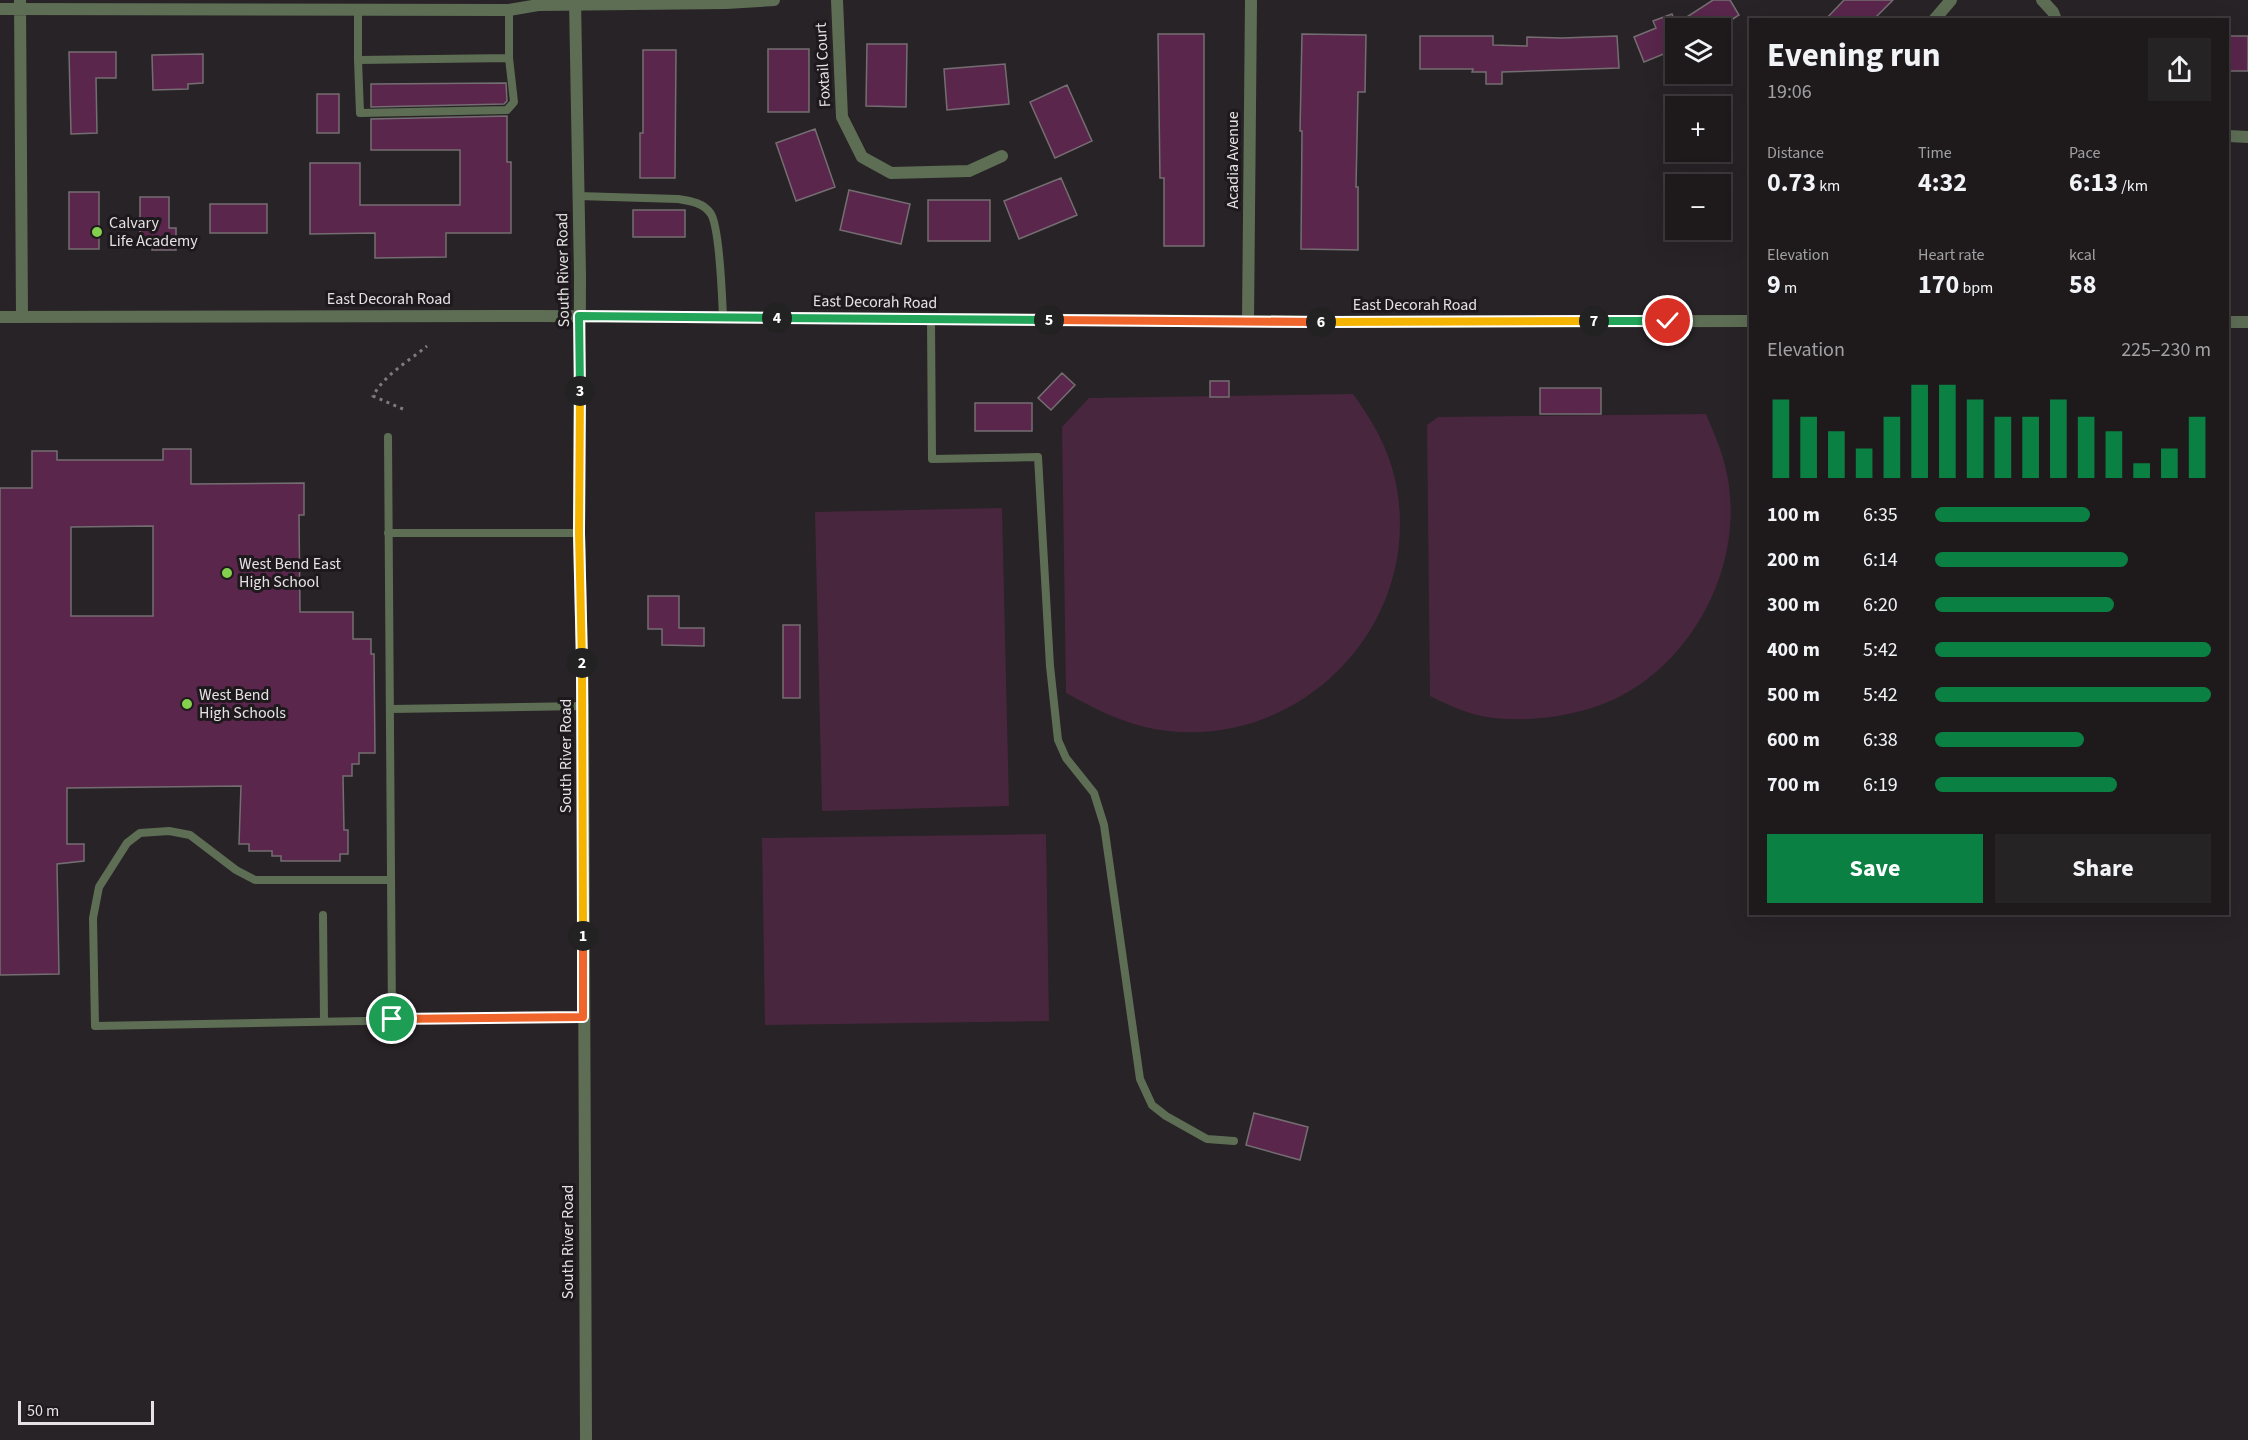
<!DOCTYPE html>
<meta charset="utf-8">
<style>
body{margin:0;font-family:"Source Sans 3",sans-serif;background:#262325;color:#f1f3f6;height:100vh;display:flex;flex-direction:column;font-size:22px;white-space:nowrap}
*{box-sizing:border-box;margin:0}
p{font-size:20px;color:#a1a1a3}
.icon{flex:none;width:33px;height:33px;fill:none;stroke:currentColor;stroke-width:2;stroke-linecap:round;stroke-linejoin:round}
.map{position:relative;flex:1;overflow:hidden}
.side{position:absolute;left:1749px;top:18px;width:480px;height:897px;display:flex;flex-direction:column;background:#1e1a1c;border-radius:0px;box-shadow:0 6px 24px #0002,0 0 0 2px #3c383b}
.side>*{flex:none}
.tools{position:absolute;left:1665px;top:18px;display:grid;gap:12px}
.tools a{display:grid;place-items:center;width:66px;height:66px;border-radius:0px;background:#1e1a1c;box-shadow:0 6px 24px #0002,0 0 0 2px #3c383b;font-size:30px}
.scale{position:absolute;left:18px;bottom:15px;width:136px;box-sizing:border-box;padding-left:6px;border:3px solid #e5e2e4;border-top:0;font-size:16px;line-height:21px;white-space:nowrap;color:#e5e2e4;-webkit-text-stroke:4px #1e191c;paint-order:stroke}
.pin{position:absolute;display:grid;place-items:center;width:51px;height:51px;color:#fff;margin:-26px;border:3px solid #fff;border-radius:50%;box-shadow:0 2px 6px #0007}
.km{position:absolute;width:30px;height:30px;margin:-15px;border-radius:50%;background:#222;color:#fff;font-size:16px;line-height:30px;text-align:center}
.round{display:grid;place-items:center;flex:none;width:63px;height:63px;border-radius:0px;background:#262325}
.head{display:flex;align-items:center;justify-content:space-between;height:102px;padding:0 18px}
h1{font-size:33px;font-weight:700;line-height:45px}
.figures{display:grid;grid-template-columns:repeat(3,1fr);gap:9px;height:102px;padding:6px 18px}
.figures div{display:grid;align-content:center}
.figures b{font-size:26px;font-weight:700}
.figures small{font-size:16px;font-weight:400}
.figures p{font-size:16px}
.chart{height:168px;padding:12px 18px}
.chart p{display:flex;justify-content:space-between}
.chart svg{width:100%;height:108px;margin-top:6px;stroke:#0b8043;stroke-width:6}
.action{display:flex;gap:12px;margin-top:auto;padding:12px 18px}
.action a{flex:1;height:69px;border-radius:0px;background:#0b8043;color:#fff;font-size:24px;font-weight:700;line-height:69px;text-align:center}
.action a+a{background:#262325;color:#f1f3f6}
ul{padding:0 18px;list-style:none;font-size:20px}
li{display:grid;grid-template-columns:96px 72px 1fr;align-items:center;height:45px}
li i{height:15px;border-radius:8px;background:#0b8043}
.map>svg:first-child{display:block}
</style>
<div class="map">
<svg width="2248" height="1440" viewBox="0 0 2248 1440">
<rect width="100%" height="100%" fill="#282326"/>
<path fill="#48263e" d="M1353,394C1372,420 1388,447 1395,479C1426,618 1308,746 1168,731C1130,727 1099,711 1066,693L1062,427L1089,398Z
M1706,414C1714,433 1723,453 1727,474C1745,561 1696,660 1615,699C1576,717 1523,724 1481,716C1463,712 1446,704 1430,696L1427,425L1438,417Z
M1002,508L1009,806L822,811L815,512Z
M1046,834L1049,1021L765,1025L762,838Z"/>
<path fill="#5a264c" stroke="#746e72" stroke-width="1.5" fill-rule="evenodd" d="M1713,0H1730L1739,15L1719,28H1676V49L1644,62L1634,37L1656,28L1653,21L1672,14L1676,24Z
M1844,0H1893L1873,20H1825Z
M1158,34H1204V246H1164V178H1160Z
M1302,34L1366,35L1365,92H1358L1356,187H1358V250L1301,249L1302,131H1300Z
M1420,36H1493V45L1527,46V37L1562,38L1617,36L1619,68L1502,72V84H1486V72H1472L1473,69H1420Z
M2228,36H2248V71H2228Z
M867,44H907L906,107L866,106Z
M768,49H809V112H768Z
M643,50H676L675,178H640V133H643Z
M69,52H116V78H96L97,133L71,134Z
M203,54V83L188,84V89L153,90L152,55Z
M1005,64L1009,104L947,110L944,69Z
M506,83L507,101L504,104L371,107V84Z
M1067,85L1092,141L1055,158L1030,102Z
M317,94H339V133H317Z
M507,116V162H511V233H446V257L375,258V233L310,234V163H360V205H460V150H371V119Z
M815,129L835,187L796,201L776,143Z
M1061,178L1077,215L1019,239L1004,201Z
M849,190L910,204L901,244L840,230Z
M69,192H99V249H69Z
M140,197H169V228H176V250H152V239H140Z
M928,200H990V241H928Z
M210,204H267V233H210Z
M633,210H685V237H633Z
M1062,373L1075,385L1051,410L1038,398Z
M1210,381H1229V397H1210Z
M1540,388H1601V414H1540Z
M975,403H1032V431H975Z
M163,449H191V484L304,483V515H299L300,612H353V639H371V654H374L375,753H359V764H352V776H343L344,830H348V854H340V861H281V856H272V851H249V844H239L241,786L67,788V844H84V861L57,864L59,974L0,975V488H32V451H57V460H163ZM153,526V616H71V527Z
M648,596H679V628H704V646L662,645V629H648Z
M783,625H800V698H783Z
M1254,1113L1308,1127L1300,1160L1246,1145Z"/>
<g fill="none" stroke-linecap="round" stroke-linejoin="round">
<path stroke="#7f7b7d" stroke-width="3" stroke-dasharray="3 4.5" stroke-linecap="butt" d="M403,409L373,396C384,375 409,361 427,346"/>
<path stroke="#5e6e55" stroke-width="8" d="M358,10V60L509,58V10
M358,60L360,113L507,110L514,102L509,58
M578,196L678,199C691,201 704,203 711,214C720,229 722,297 723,317
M931,319L932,459L1038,457L1050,666L1058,740L1066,758L1094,793L1104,825L1140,1079L1152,1105L1166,1116L1207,1139L1234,1141
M388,437L392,1019
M388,533H579
M390,709L583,706
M391,880H255L236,870L190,835L169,831L140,833L127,843L99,887L93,918L95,1026L583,1017
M323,915L324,1021"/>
<path stroke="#5e6e55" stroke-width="12" d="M20,0L22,317
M837,0L842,117L862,157L891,173L969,171L1002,156
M2042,0L2053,12L2056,20
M0,9L509,10L538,5L726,3L774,0
M1934,20L1951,0
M2228,136L2248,137
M1248,321L1251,0"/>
<path stroke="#5e6e55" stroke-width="12" d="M575,0L580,276L579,533L583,706L586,1440
M0,317L540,316L1335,322L1750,321
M2228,322H2248"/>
</g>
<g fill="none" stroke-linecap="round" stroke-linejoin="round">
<g stroke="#fff" stroke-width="12">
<path id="split-1" d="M392,1019L583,1017V936"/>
</g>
<g stroke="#fff" stroke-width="12">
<path id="split-2" d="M582,663L583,936"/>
</g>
<g stroke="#fff" stroke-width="12">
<path id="split-3" d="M580,391L579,533L582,663"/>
</g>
<g stroke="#fff" stroke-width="12">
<path id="split-4" d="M580,391L579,316L777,318"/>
</g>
<g stroke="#fff" stroke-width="12">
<path id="split-5" d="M777,318L1049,320"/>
</g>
<g stroke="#fff" stroke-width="12">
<path id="split-6" d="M1049,320L1321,322"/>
</g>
<g stroke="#fff" stroke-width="12">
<path id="split-7" d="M1321,322L1594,321"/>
</g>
<g stroke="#fff" stroke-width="12">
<path id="split-8" d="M1594,321H1668"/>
</g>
<use href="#split-1" stroke="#f0652b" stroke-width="8"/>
<use href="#split-2" stroke="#f5b400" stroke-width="8"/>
<use href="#split-3" stroke="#f5b400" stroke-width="8"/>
<use href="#split-4" stroke="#22a559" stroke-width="8"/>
<use href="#split-5" stroke="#22a559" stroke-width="8"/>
<use href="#split-6" stroke="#f0652b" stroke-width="8"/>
<use href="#split-7" stroke="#f5b400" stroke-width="8"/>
<use href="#split-8" stroke="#22a559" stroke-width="8"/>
</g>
<g fill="#84cf4d" stroke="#1e191c" stroke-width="2">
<circle cx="97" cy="232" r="6"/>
<circle cx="227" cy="573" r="6"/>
<circle cx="187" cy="704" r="6"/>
</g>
<g text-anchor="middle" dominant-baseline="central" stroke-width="6" stroke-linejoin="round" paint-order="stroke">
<g font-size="16" fill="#e5e2e4" stroke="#1e191c">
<text transform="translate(823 65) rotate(-93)">Foxtail Court</text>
<text transform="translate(1233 160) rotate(-90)">Acadia Avenue</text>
<text transform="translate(563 270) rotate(-91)">South River Road</text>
<text x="389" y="299">East Decorah Road</text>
<text transform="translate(875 302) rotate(1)">East Decorah Road</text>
<text x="1415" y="305">East Decorah Road</text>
<text transform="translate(566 756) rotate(-90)">South River Road</text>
<text transform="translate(568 1242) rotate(-90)">South River Road</text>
</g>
<g font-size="16" fill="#e5e2e4" stroke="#1e191c" text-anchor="start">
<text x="109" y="223">Calvary<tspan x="109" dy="18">Life Academy</tspan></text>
<text x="239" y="564">West Bend East<tspan x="239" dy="18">High School</tspan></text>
<text x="199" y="695">West Bend<tspan x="199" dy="18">High Schools</tspan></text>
</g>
</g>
</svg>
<div class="tools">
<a><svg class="icon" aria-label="layers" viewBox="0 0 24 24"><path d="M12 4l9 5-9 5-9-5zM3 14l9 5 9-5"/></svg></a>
<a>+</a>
<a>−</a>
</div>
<div class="scale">50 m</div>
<div class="pin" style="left:392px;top:1019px;background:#1e9e55"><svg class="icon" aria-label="arrive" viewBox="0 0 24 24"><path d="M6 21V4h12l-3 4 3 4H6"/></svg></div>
<div class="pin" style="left:1668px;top:321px;background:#d93025"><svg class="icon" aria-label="check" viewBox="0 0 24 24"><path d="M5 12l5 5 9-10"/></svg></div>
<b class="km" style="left:583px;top:936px">1</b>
<b class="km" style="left:582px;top:663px">2</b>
<b class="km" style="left:580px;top:391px">3</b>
<b class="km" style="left:777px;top:318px">4</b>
<b class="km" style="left:1049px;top:320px">5</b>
<b class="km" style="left:1321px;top:322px">6</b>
<b class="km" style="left:1594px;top:321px">7</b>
<section class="side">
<div class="head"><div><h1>Evening run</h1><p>19:06</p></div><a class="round"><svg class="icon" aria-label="share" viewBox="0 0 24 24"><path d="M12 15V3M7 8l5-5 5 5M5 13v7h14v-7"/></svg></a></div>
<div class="figures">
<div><p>Distance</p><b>0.73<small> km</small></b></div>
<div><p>Time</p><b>4:32</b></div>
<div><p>Pace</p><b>6:13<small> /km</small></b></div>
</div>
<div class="figures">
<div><p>Elevation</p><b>9<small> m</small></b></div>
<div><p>Heart rate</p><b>170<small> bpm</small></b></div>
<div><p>kcal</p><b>58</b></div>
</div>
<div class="chart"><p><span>Elevation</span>225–230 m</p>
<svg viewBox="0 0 160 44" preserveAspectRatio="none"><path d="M5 44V12M15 44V19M25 44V25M35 44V32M45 44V19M55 44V6M65 44V6M75 44V12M85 44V19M95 44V19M105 44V12M115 44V19M125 44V25M135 44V38M145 44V32M155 44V19"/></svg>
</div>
<ul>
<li><b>100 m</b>6:35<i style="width:56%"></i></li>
<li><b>200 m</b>6:14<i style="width:70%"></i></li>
<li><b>300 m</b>6:20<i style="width:65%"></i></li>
<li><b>400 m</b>5:42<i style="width:100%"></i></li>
<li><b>500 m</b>5:42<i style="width:100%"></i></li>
<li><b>600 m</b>6:38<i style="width:54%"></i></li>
<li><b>700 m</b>6:19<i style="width:66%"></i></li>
</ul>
<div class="action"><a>Save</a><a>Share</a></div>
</section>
</div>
